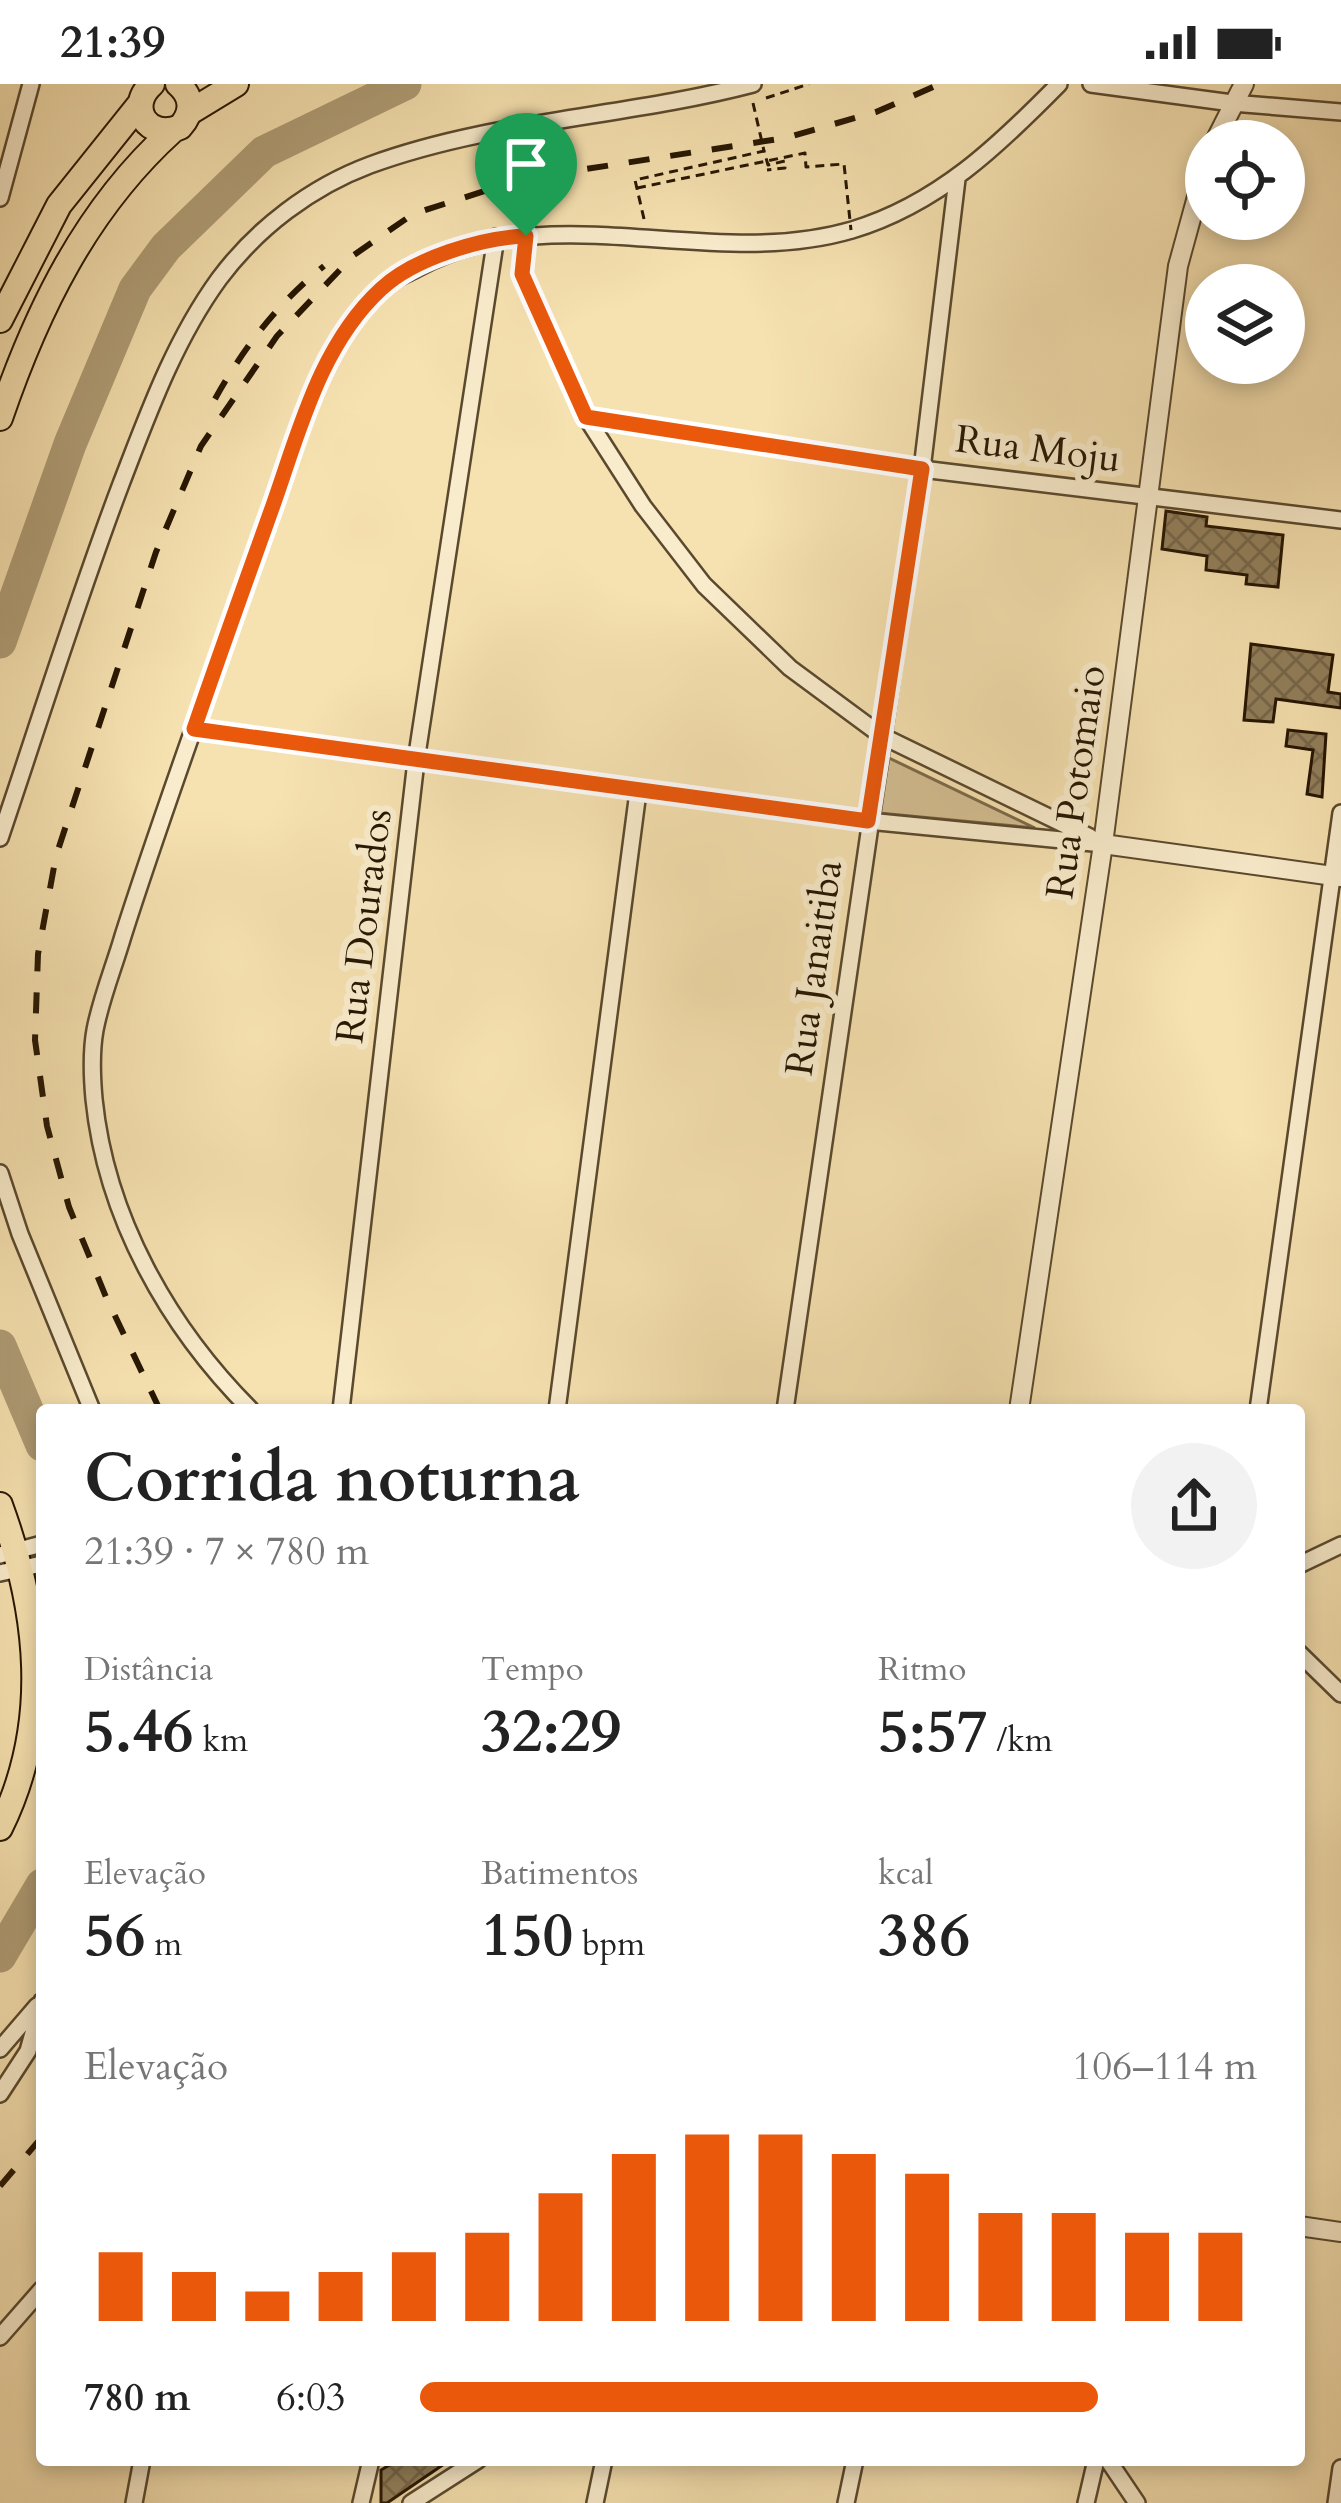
<!DOCTYPE html>
<html lang="pt">
<meta charset="utf-8">
<style>
body{margin:0;font-family:Cardo,serif;background:#f2f2f2;color:#222;height:100vh;display:flex;flex-direction:column;font-size:45px;white-space:nowrap}
*{box-sizing:border-box;margin:0}
p{font-size:39px;color:#767676}
.icon{flex:none;width:66px;height:66px;fill:none;stroke:currentColor;stroke-width:2;stroke-linecap:round;stroke-linejoin:round}
.map{position:relative;flex:1;overflow:hidden}
.panel{position:absolute;left:36px;top:1320px;width:1269px;height:1062px;display:flex;flex-direction:column;background:#fff;border-radius:12px;box-shadow:0 6px 18px #0003}
.panel>*{flex:none}
.fabs{position:absolute;left:1185px;top:36px;display:grid;gap:24px}
.fabs a{display:grid;place-items:center;width:120px;height:120px;border-radius:50%;background:#fff;box-shadow:0 6px 18px #0003;font-size:60px}
.pin{position:absolute;display:grid;place-items:center;width:102px;height:102px;color:#fff;margin:-123px -51px;border-radius:50% 50% 50% 0;rotate:-45deg;box-shadow:0 0 12px #0007}
.pin .icon{rotate:45deg}
.round{display:grid;place-items:center;flex:none;width:126px;height:126px;border-radius:63px;background:#f2f2f2}
.overview{display:flex;align-items:center;justify-content:space-between;height:204px;padding:0 48px}
h1{font-size:66px;font-weight:700;line-height:90px}
.stats{display:grid;grid-template-columns:repeat(3,1fr);gap:18px;height:204px;padding:12px 48px}
.stats div{display:grid;align-content:center}
.stats b{font-size:60px;font-weight:700}
.stats small{font-size:33px;font-weight:400}
.stats p{font-size:33px}
.chart{height:336px;padding:24px 48px}
.chart p{display:flex;justify-content:space-between}
.chart svg{width:100%;height:216px;margin-top:12px;stroke:#ea580c;stroke-width:6}
ul{padding:0 48px;list-style:none;font-size:39px}
li{display:grid;grid-template-columns:192px 144px 1fr;align-items:center;height:90px}
li i{height:30px;border-radius:15px;background:#ea580c}
.status{display:flex;justify-content:space-between;align-items:center;height:84px;padding:0 60px;background:#fff;direction:ltr}
.status svg{height:33px;fill:currentColor}
.map>svg:first-child{display:block}
</style>
<div class="status"><b>21:39</b><svg viewBox="0 0 49 12"><path d="M0 12V9h3v3zM5 12V6h3v6zM10 12V3h3v9zM15 12V0h3v12zM26 1h20v11H26zM47 4h2v5h-2z"/></svg></div>
<div class="map">
<svg width="1341" height="2419" viewBox="0 0 1341 2419">
<defs>
<pattern id="building-cross-hatch" width="8" height="8" patternUnits="userSpaceOnUse" patternTransform="scale(3)"><rect width="8" height="8" fill="#92805c"/><path d="M0 0l8 8M0 8l8-8" fill="none" stroke="#77684a"/></pattern>
</defs>
<rect width="100%" height="100%" fill="#f6e1b0"/>
<filter id="stains"><feTurbulence type="fractalNoise" baseFrequency=".00167" numOctaves="4"/><feColorMatrix values="0 0 0 0 .2 0 0 0 0 .09 0 0 0 0 .02 0 0 0 .5 -.17"/></filter>
<radialGradient id="worn" r=".72"><stop offset=".6" stop-color="#630" stop-opacity="0"/><stop offset="1" stop-color="#630" stop-opacity=".3"/></radialGradient>
<path fill="#d3be92" stroke="#7c6a4a" stroke-width="3" d="M889,674L1035,744L879,729Z"/>
<g fill="none" stroke-linecap="round" stroke-linejoin="round">
<path stroke="#af9c75" stroke-width="33" d="M0,558L70,360L135,205L166,163L264,68L405,0
M0,1262L42,1361
M0,1872L42,1801"/>
</g>
<path fill="url(#building-cross-hatch)" stroke="#261602" stroke-width="3" d="M1166,427L1207,433L1206,442L1283,451L1278,503L1246,500L1247,491L1206,486L1207,472L1162,465Z
M1251,560L1333,571L1328,608L1341,610V624L1276,615L1273,638L1244,636Z
M1288,646L1326,650L1322,713L1307,710L1313,666L1286,662Z
M398,2376H450L387,2419H381V2386Z"/>
<g fill="none" stroke-linecap="round" stroke-linejoin="round">
<g stroke="#5a492e" stroke-width="20">
<path id="minor" d="M1091,0L1232,19L1341,28
M0,114L31,0
M526,152L522,191L586,333L643,422L704,501L790,584L882,652L1090,753
M586,333L922,385L1341,436
M194,645L868,737L1103,760
M0,754C40,636 77,516 121,400C148,330 174,257 219,195C257,144 311,103 370,81C493,36 627,33 753,0
M0,1089L20,1150L92,1326
M251,1326C168,1243 106,1133 94,1015C92,993 91,968 95,946C101,914 114,883 123,852C149,770 178,689 206,609C229,547 251,485 273,423C297,354 324,254 381,204C391,196 405,191 416,185C551,110 709,188 852,146C938,120 998,62 1059,0
M341,1326L416,677L496,153
M557,1326L638,708
M785,1326L922,385L957,95
M1258,1326L1341,729
M0,1471L42,1460
M1299,1481L1341,1461
M0,1489L42,1480
M1299,1569L1341,1610
M0,1965L37,1922
M0,2010L28,1967L42,1917
M0,2253L42,2205
M1108,2376L1137,2419
M134,2419L142,2376
M361,2419L371,2376
M411,2419L478,2376
M595,2419L604,2376
M846,2419L855,2376
M1086,2419L1096,2376
M1336,2419L1341,2384"/>
</g>
<g stroke="#5a492e" stroke-width="22">
<path id="tertiary" d="M1215,57L1244,0
M1103,760L1341,793
M1019,1326L1103,760L1178,182L1206,80
M1299,2142L1341,2148"/>
</g>
<g stroke="#261602" stroke-width="28">
<path id="primary" d="M152,0C126,23 148,57 180,43C193,29 193,13 178,0
M190,28L236,0
M0,236L59,121L139,21
M0,334C37,226 86,125 172,47
M0,1421C39,1528 52,1639 0,1744"/>
</g>
<path stroke="#261602" stroke-width="3" stroke-dasharray="9 6" stroke-linecap="butt" d="M766,14L809,0
M644,135L635,96L764,67L768,81L785,77V84L767,86"/>
<use href="#minor" stroke="#f9eccc" stroke-width="15"/>
<use href="#tertiary" stroke="#f9eccc" stroke-width="18"/>
<use href="#primary" stroke="#f6e1b0" stroke-width="24"/>
<path stroke="#261602" stroke-width="6" stroke-dasharray="21 21" stroke-linecap="butt" d="M215,315C244,263 277,220 324,182
M160,1326L106,1213L69,1123L47,1042L35,956L38,870L56,772L156,468L201,362L277,252L354,171L413,130L522,95L785,54L876,28L940,0
M0,2102L42,2053"/>
<path stroke="#261602" stroke-width="3" stroke-dasharray="9 6" stroke-linecap="butt" d="M753,19L764,67
M637,104L805,69L806,83L844,80L851,146"/>
</g>
<g fill="none" stroke-linecap="round" stroke-linejoin="round">
<g stroke="#fff" stroke-width="24">
<path id="route" d="M526,152L522,190L586,333L922,385L868,737L194,645C219,572 245,500 271,427C298,352 319,262 381,205C414,174 481,154 526,152Z"/>
</g>
<use href="#route" stroke="#ea580c" stroke-width="15"/>
</g>
<g text-anchor="middle" dominant-baseline="central" stroke-width="12" stroke-linejoin="round" paint-order="stroke">
<g font-size="39" fill="#261602" stroke="#f9eccc">
<text transform="translate(1038 365) rotate(7)">Rua Moju</text>
<text transform="translate(1076 698) rotate(-82)">Rua Potomaio</text>
<text transform="translate(364 842) rotate(-83)">Rua Dourados</text>
<text transform="translate(814 884) rotate(-82)">Rua Janaitiba</text>
</g>
</g>
<rect width="100%" height="100%" filter="url(#stains)"/>
<rect width="100%" height="100%" fill="url(#worn)"/>
</svg>
<div class="fabs">
<a><svg class="icon" aria-label="locate" viewBox="0 0 24 24"><circle cx="12" cy="12" r="6"/><path d="M12 2v4M12 18v4M2 12h4M18 12h4"/></svg></a>
<a><svg class="icon" aria-label="layers" viewBox="0 0 24 24"><path d="M12 4l9 5-9 5-9-5zM3 14l9 5 9-5"/></svg></a>
</div>
<div class="pin" style="left:526px;top:152px;background:#1e9e55"><svg class="icon" aria-label="arrive" viewBox="0 0 24 24"><path d="M6 21V4h12l-3 4 3 4H6"/></svg></div>
<section class="panel">
<div class="overview"><div><h1>Corrida noturna</h1><p>21:39 · 7 × 780 m</p></div><a class="round"><svg class="icon" aria-label="share" viewBox="0 0 24 24"><path d="M12 15V3M7 8l5-5 5 5M5 13v7h14v-7"/></svg></a></div>
<div class="stats">
<div><p>Distância</p><b>5.46<small> km</small></b></div>
<div><p>Tempo</p><b>32:29</b></div>
<div><p>Ritmo</p><b>5:57<small> /km</small></b></div>
</div>
<div class="stats">
<div><p>Elevação</p><b>56<small> m</small></b></div>
<div><p>Batimentos</p><b>150<small> bpm</small></b></div>
<div><p>kcal</p><b>386</b></div>
</div>
<div class="chart"><p><span>Elevação</span>106–114 m</p>
<svg viewBox="0 0 160 44" preserveAspectRatio="none"><path d="M5 44V30M15 44V34M25 44V38M35 44V34M45 44V30M55 44V26M65 44V18M75 44V10M85 44V6M95 44V6M105 44V10M115 44V14M125 44V22M135 44V22M145 44V26M155 44V26"/></svg>
</div>
<ul>
<li><b>780 m</b>6:03<i style="width:81%"></i></li>
</ul>
</section>
</div>
